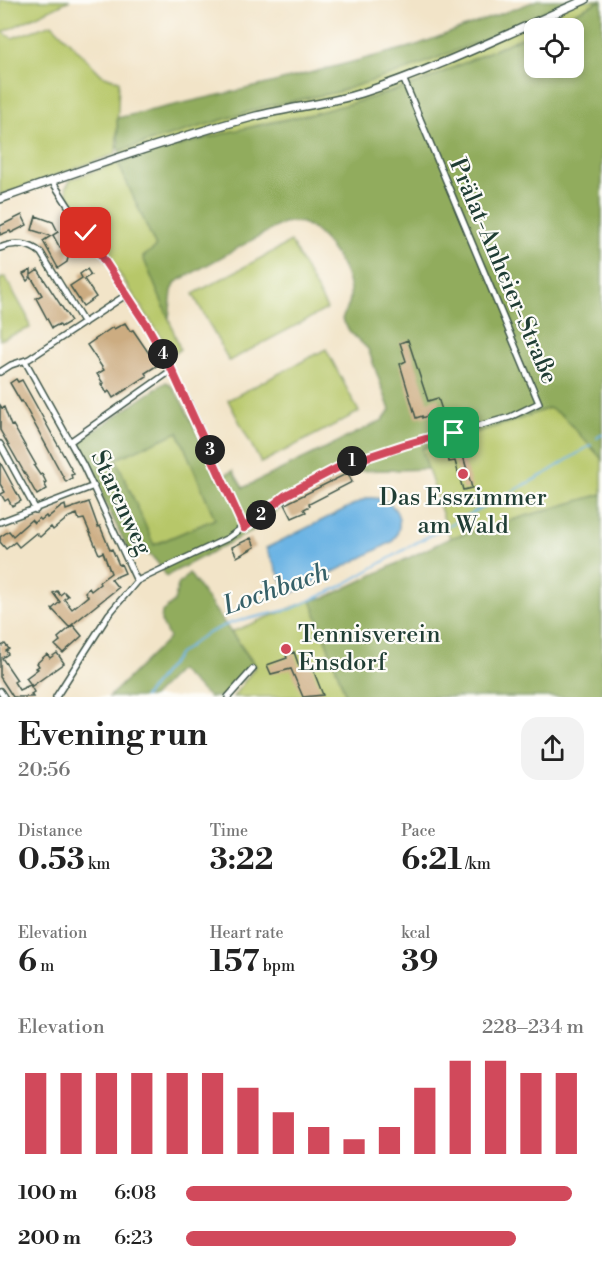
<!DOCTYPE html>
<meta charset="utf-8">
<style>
body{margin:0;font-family:"Libre Bodoni",serif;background:#f2f2f2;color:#222;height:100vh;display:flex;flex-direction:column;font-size:22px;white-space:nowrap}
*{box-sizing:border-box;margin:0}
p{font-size:20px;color:#767676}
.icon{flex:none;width:33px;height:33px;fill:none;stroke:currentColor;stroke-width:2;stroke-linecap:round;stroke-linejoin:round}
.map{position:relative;height:697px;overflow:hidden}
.drawer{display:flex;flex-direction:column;background:#fff;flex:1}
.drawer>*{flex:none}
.buttons{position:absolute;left:524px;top:18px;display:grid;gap:12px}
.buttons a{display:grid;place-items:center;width:60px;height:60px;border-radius:12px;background:#fff;box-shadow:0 3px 9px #0003;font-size:30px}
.pin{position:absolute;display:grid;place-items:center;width:51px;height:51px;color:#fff;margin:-26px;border-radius:12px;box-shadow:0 3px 9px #0006}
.km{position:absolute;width:30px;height:30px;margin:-15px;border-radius:50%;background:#222;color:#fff;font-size:16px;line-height:30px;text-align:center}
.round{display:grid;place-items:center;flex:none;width:63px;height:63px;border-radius:18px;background:#f2f2f2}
.overview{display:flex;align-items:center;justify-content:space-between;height:102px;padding:0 18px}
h1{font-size:33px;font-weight:700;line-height:45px}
.figures{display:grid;grid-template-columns:repeat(3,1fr);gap:9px;height:102px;padding:6px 18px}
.figures div{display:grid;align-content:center}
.figures b{font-size:30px;font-weight:700}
.figures small{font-size:16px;font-weight:400}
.figures p{font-size:16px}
.chart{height:168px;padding:12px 18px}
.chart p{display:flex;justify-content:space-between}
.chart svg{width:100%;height:108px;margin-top:6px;stroke:#d1495b;stroke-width:6}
ul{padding:0 18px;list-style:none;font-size:20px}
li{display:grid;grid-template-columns:96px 72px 1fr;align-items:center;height:45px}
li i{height:15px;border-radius:8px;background:#d1495b}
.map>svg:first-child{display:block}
</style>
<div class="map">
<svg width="602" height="697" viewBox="0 0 602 697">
<rect width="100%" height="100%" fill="#fdfcf7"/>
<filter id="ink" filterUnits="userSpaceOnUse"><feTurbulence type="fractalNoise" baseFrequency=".0167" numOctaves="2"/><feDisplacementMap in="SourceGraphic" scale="12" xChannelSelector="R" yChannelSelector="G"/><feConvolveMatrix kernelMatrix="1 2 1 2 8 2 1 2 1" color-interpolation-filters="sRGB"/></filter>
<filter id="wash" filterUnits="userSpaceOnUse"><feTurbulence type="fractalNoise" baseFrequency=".008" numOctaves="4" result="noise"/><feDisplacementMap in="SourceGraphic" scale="24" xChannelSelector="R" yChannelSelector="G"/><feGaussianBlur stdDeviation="1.35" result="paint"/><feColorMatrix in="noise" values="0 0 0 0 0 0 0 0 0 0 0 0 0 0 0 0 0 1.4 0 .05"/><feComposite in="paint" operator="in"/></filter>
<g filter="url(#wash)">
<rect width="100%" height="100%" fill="#f2e4c8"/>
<path fill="#b7c769" stroke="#6b824e" stroke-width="1.5" d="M0,0H70L3,32L12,38L52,24L102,75L119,81L116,154L0,195Z
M568,0H601L542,28H534V32L419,83L367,99L312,114L266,123L123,160L119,151L268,106L337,92L483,40Z
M118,163L156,247L143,257L169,319L180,349L173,355L68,196L66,187L71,179Z
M291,242L327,309L229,361L193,294Z
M5,277L27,316L30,328L0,340V279Z
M326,349L359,412L261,463L228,400Z
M549,408L562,415L602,459V494L450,538L428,469L347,471L511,422Z
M178,432L215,519L153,545L116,458Z
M311,600L345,693L342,697H233L256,666L231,632Z"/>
<path fill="#91ac5d" stroke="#587448" stroke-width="1.5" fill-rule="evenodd" d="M538,0H568L483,40L409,69L337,92L268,106L119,151L117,118L263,85L414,46Z
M602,0V459L562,415L549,408L511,422L422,448L428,469L347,471L285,503L269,518L250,532L166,576C156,558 149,550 128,549L76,443L166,382C180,387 209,462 217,479L233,471L243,488L383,420L390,410L368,349L350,332L342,319C346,310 351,303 350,293C349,270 324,231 302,223C296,221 289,222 283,223L176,282L172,291L169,319L143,257L156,247L118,163L233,131L312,114L367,99L419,83L534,32V68H573V28H542ZM178,432L215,519L154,545L116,459Z
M602,494V697H342L345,693L311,600L327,597L450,538Z
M189,573L254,665L224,697H209L179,670L152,697H109L169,638L161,621L162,612L174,602L178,585Z"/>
<path fill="#6cb4e4" stroke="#46788c" stroke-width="1.5" d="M367,498C394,495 409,521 392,542L289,595L266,548Z"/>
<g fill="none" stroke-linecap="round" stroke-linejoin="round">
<path stroke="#6cb4e4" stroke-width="2" d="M597,438L602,434
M144,697L179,654L204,635L230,623L291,609L338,588L414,544L543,475L591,445"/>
</g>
<g id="blocks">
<path fill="#ccac81" d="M22,215L27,225L11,233L10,231L0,235V226Z
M36,216L53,222L58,232L53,235L60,248L73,240L77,246L67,252L69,254L67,262L58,268L43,241L51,236L32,230Z
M87,269L91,275L84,279L96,297L83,306L70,286L82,278L80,274Z
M31,270V275L38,270L71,321L61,327L59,324L52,328L36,298L42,295L31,277L27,281L23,274Z
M125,323L130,331L133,330L150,355L154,352L161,363L145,373L147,376L113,398L109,391L107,393L101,384L103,383L97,374L104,370L87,345L113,327L114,329Z
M408,340L428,401L438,398L442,410L422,418V416L416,418L400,364L406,361L400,343Z
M16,379L18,382L22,380L74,474L71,475L72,478L66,482L22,401L21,402L10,383Z
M0,405L2,408L4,407L11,426L13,425L36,465L34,466L40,475L42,474L46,482L44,483L47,489L37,495L0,430Z
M462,452L472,488L463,490L455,461L449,462L448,456Z
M0,462L21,501L12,506L8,499L5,501L1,494L5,492L0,484Z
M348,473L352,482L309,504L310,506L304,509L306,512L292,518L285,504Z
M89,502L98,527L100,526L110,550L112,549L119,565L121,564L125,573L111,579L118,588L69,627L52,609L60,602L53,593L57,591L60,595L64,592L68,596L64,599L72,609L88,596L85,592L89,588L91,591L100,584L99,582L111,573L103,552L99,554L84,519L79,520L77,514L69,517L53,530L51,527L40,537L36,533L19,547L15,542L6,549L0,542V537L9,531L13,536L31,520L34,523L39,518L41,520L46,516L47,518L61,507L65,505L66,510Z
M251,538L255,547L237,557L232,547Z
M73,625L82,636L63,653L55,645L60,641L58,638Z
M0,643L2,646L5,644L9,649L6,651L8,654L2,658L17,680L14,682L19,690L30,685L34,692L31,694L33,697H13L0,677Z
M294,652L299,666L310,662L323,695L303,697L291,669L271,674L267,665L287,658L286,655Z
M57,653L64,663L32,686L26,678L38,669L36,668L39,666L37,663L47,654L50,658Z"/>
</g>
</g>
<g filter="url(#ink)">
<use href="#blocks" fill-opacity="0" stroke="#3f564a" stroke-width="1.5"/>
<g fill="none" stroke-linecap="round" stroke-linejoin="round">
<g stroke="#3f564a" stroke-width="8">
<path id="minor" d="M52,181L160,347L188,402L244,528
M0,248C14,242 30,243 41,253L84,323
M25,361L83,465L137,581
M0,372L11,365L29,359L126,295
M71,441L172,370
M0,444L36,510
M0,522L94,486
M0,691L4,697
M56,697L109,614L137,581L228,538L295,490L343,465L404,445L443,434L464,430L510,417L539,403L403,78
M228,697L253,669"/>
</g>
<g stroke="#3f564a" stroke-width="10">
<path id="tertiary" d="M0,199C84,169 169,139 256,116C291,107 327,104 362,93C439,68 511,32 585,0"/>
</g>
<use href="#minor" stroke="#fff" stroke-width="5"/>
<use href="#tertiary" stroke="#fff" stroke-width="7"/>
</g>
</g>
<g fill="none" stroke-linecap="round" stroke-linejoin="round" filter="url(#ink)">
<g stroke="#fff" stroke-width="12">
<path id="route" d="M86,233L146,324L172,370L244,528L286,495L343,465L404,445L443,434L454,433"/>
</g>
<use href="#route" stroke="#d1495b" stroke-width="8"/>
</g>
<g fill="#d1495b" stroke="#fdfcf7" stroke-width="2">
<circle cx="463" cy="474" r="6"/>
<circle cx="286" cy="649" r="6"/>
</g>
<g text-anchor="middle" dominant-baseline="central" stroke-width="4.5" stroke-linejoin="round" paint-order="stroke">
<g font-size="24" fill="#1f3d34" stroke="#fdfcf7">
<text transform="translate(503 271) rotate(67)">Prälat-Anheier-Straße</text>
<text transform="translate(121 503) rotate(65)">Starenweg</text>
</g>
<g font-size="24" fill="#1f3d34" stroke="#fdfcf7">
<text x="463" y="498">Das Esszimmer<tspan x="463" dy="28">am Wald</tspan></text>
<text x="298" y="635" text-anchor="start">Tennisverein<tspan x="298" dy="28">Ensdorf</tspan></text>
</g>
<g font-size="26" font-style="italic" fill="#366169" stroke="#fdfcf7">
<text transform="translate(276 589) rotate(-19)">Lochbach</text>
</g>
</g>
</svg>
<div class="buttons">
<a><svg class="icon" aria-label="locate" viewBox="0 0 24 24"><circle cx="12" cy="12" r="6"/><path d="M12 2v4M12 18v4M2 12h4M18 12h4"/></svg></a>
</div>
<div class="pin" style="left:454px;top:433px;background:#1e9e55"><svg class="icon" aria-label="arrive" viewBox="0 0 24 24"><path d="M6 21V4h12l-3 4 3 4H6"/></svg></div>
<div class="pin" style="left:86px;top:233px;background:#d93025"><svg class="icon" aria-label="check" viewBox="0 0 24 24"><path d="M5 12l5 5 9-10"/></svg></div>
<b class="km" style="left:352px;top:461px">1</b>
<b class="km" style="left:261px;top:515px">2</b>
<b class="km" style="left:210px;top:450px">3</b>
<b class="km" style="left:163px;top:354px">4</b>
</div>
<section class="drawer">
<div class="overview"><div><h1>Evening run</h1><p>20:56</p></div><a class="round"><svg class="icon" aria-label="share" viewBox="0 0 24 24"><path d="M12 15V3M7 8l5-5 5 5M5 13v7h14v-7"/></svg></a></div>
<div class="figures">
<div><p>Distance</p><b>0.53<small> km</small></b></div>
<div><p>Time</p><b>3:22</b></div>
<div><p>Pace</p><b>6:21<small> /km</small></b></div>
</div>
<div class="figures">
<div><p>Elevation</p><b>6<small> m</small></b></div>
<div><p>Heart rate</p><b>157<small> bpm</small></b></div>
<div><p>kcal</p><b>39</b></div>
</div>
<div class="chart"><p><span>Elevation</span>228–234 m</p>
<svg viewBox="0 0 160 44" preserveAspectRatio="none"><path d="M5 44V11M15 44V11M25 44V11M35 44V11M45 44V11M55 44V11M65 44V17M75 44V27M85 44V33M95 44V38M105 44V33M115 44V17M125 44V6M135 44V6M145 44V11M155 44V11"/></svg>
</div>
<ul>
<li><b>100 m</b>6:08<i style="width:97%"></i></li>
<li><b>200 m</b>6:23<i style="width:83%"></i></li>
</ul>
</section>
